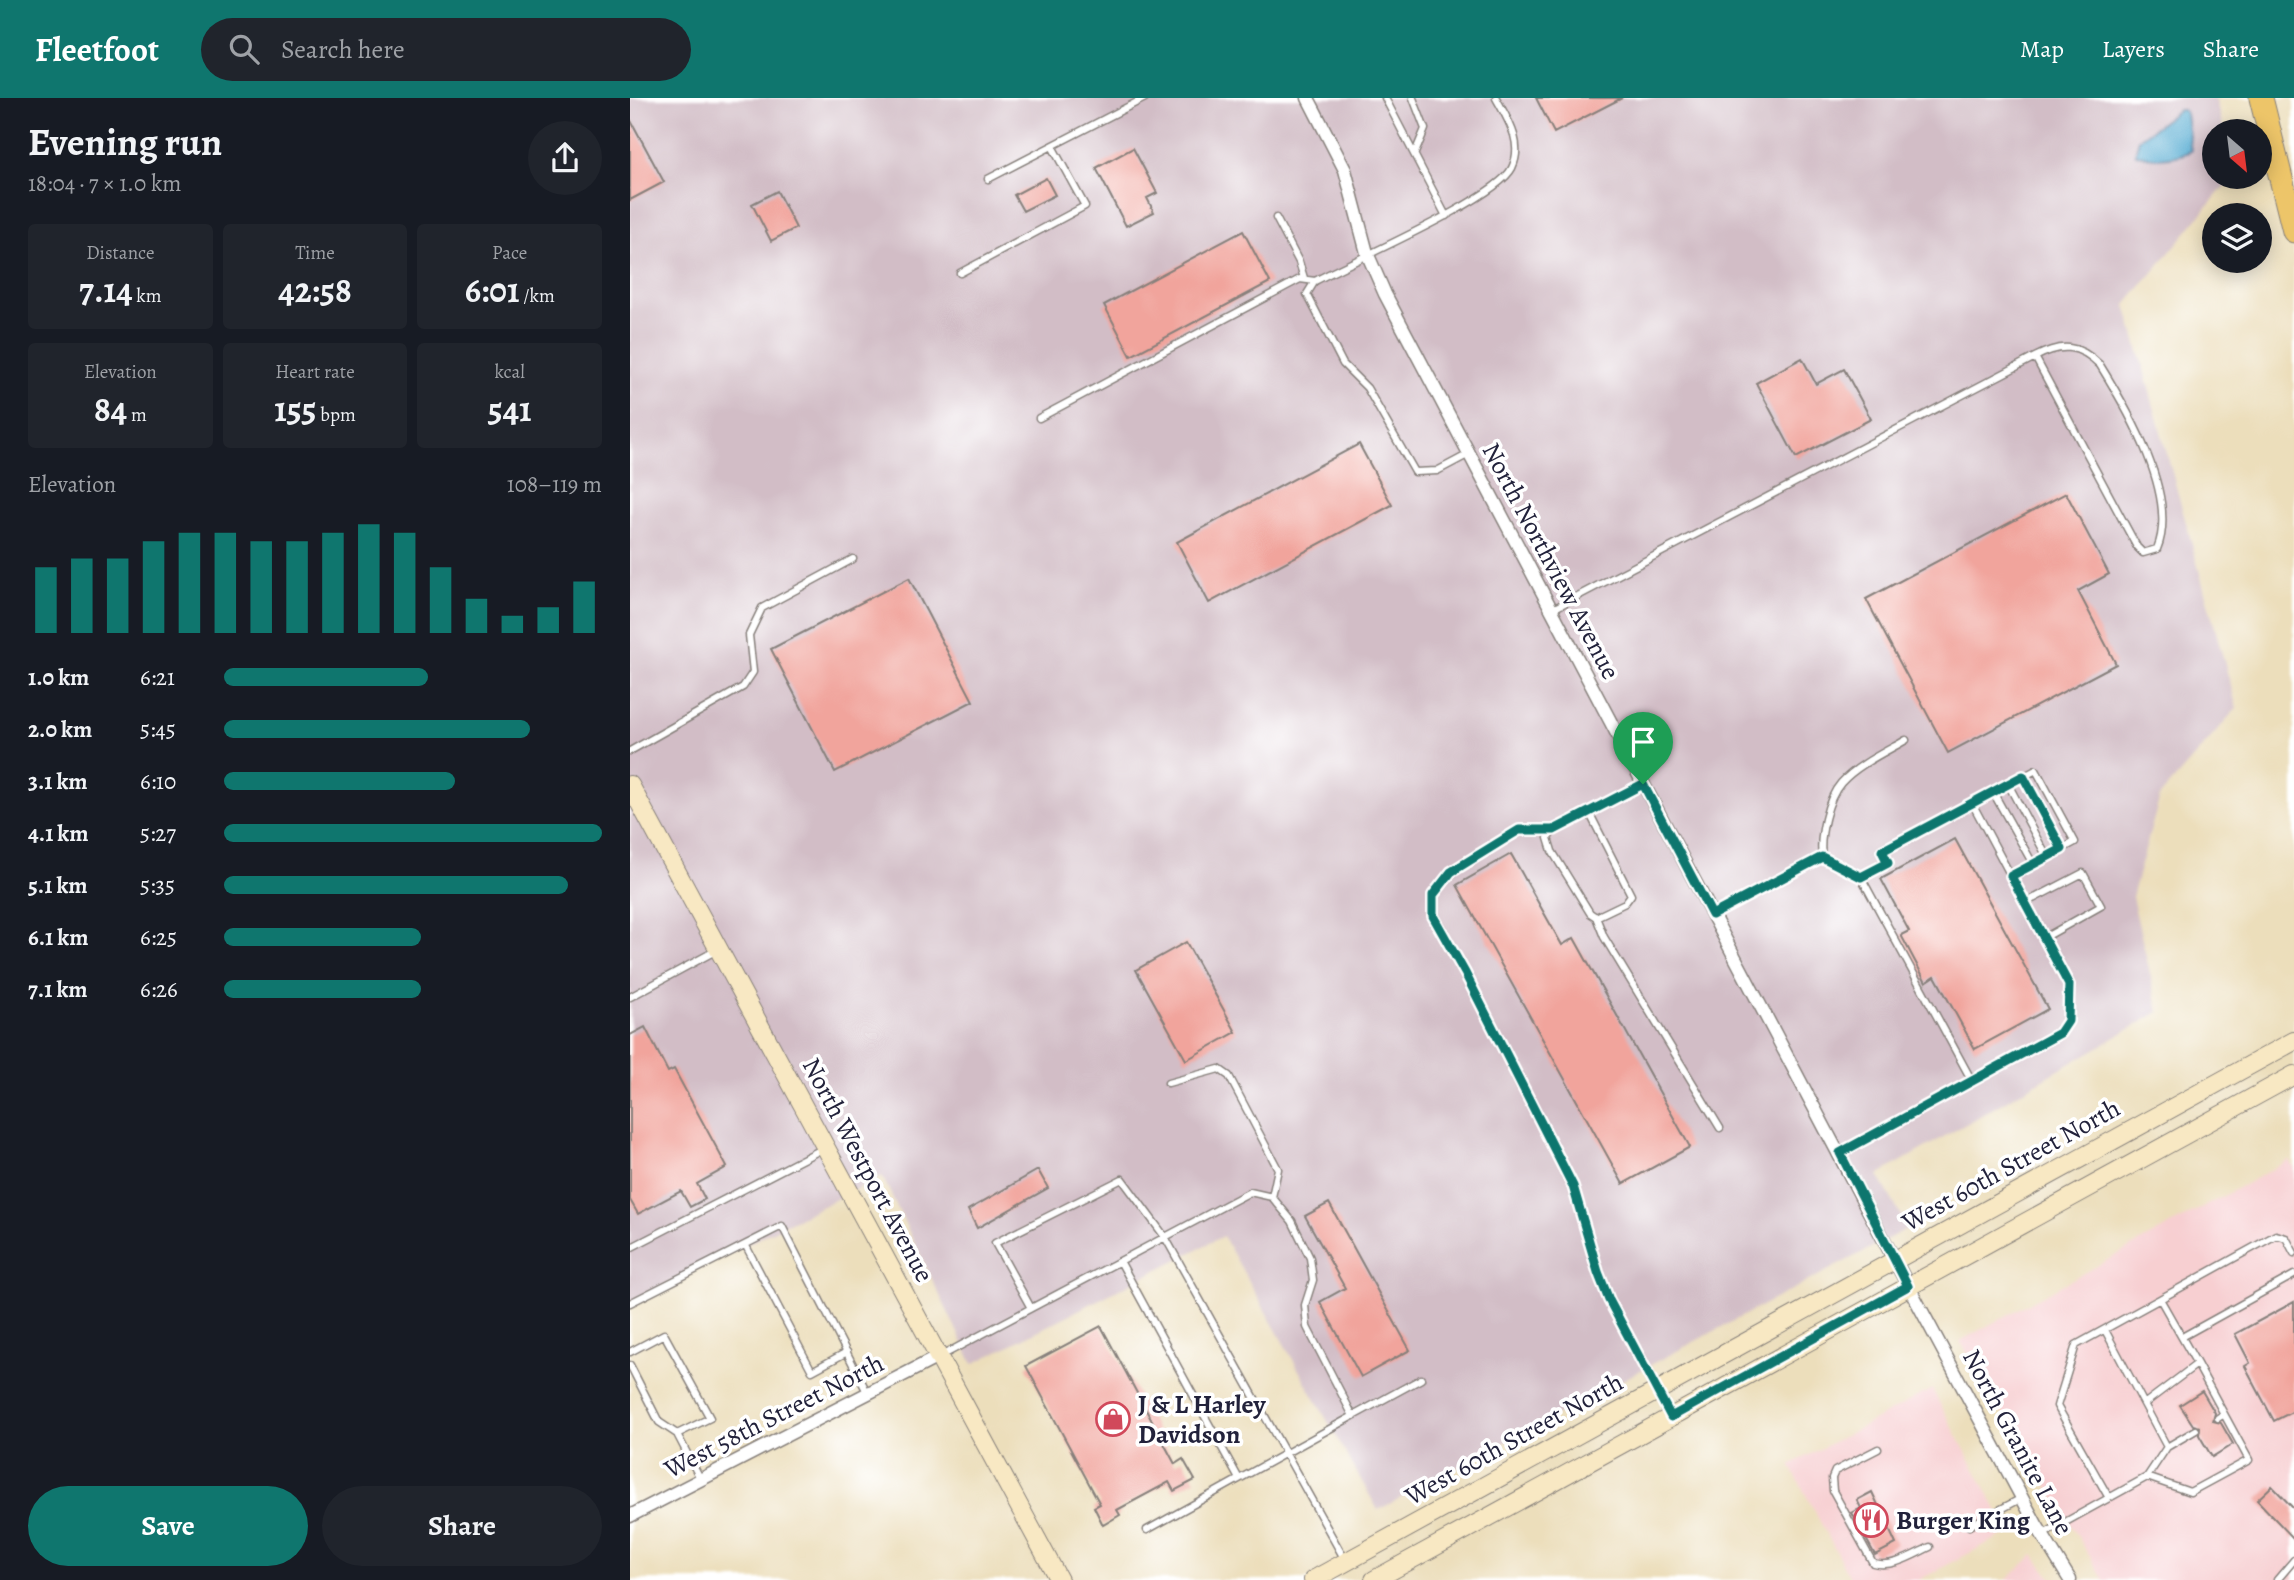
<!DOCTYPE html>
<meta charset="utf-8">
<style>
body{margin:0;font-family:Alegreya,serif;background:#20242c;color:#f1f3f6;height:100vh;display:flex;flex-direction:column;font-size:26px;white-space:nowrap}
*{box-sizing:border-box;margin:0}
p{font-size:23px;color:#9ea1a6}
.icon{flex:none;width:38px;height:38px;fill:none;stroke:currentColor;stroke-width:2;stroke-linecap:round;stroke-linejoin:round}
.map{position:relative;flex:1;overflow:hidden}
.sheet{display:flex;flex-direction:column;background:#171b24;width:630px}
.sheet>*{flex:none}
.needle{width:46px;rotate:152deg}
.tools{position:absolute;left:1572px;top:21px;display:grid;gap:14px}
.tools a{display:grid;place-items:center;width:70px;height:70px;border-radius:50%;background:#171b24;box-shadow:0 4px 18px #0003;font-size:35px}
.pin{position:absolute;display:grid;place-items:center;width:60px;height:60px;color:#fff;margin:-72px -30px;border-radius:50% 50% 50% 0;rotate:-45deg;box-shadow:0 0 7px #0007}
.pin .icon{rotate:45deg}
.round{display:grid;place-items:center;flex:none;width:74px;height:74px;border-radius:37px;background:#20242c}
.summary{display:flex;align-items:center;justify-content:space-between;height:119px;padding:0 28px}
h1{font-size:38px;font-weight:700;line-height:52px}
.figures{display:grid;grid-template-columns:repeat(3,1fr);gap:10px;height:119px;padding:7px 28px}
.figures div{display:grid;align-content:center;border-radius:7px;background:#20242c;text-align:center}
.figures b{font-size:35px;font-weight:700}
.figures small{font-size:19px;font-weight:400}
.figures p{font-size:19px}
.chart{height:196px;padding:14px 28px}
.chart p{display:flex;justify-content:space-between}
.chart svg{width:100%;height:126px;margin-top:7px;stroke:#0f766e;stroke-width:6}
.primary-button{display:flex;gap:14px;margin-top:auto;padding:14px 28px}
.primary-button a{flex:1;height:80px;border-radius:42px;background:#0f766e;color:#fff;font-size:28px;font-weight:700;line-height:80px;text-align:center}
.primary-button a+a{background:#20242c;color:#f1f3f6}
ul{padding:0 28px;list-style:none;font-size:23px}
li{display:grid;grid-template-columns:112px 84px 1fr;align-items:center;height:52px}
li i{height:18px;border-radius:9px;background:#0f766e}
header{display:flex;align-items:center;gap:42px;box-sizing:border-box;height:98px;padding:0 35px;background:#0f766e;color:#fff}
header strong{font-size:33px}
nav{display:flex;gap:38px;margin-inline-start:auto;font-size:24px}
.search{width:490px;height:63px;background:#20242c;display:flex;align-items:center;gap:18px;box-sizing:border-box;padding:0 24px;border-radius:38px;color:#9ea1a6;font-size:26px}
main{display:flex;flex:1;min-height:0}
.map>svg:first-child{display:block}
</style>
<header>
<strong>Fleetfoot</strong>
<div class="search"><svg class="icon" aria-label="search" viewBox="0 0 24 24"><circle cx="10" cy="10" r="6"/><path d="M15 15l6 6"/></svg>Search here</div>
<nav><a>Map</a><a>Layers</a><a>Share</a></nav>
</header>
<main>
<section class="sheet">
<div class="summary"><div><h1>Evening run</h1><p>18:04 · 7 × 1.0 km</p></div><a class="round"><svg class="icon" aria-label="share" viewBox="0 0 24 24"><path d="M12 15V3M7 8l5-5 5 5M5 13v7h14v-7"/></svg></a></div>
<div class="figures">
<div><p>Distance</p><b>7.14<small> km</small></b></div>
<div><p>Time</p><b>42:58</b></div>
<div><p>Pace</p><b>6:01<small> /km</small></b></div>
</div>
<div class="figures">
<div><p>Elevation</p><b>84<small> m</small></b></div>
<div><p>Heart rate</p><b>155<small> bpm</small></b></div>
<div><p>kcal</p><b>541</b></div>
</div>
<div class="chart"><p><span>Elevation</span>108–119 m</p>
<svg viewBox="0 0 160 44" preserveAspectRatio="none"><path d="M5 44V21M15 44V18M25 44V18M35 44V12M45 44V9M55 44V9M65 44V12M75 44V12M85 44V9M95 44V6M105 44V9M115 44V21M125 44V32M135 44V38M145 44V35M155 44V26"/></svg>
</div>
<ul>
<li><b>1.0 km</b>6:21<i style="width:54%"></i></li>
<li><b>2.0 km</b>5:45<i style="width:81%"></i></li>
<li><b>3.1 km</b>6:10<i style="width:61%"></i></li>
<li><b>4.1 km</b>5:27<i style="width:100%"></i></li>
<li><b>5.1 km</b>5:35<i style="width:91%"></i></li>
<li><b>6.1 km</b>6:25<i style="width:52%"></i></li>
<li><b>7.1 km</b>6:26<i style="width:52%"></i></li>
</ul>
<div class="primary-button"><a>Save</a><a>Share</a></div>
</section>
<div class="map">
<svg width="1664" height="1482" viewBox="0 0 1664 1482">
<rect width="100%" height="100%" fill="#fff"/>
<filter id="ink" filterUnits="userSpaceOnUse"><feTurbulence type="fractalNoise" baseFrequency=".0143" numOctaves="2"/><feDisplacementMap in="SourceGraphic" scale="14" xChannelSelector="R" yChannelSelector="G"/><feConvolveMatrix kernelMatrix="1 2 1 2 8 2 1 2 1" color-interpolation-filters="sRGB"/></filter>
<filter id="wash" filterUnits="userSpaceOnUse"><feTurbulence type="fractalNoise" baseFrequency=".00686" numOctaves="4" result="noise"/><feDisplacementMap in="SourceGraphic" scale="28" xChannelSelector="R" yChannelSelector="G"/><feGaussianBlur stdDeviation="1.57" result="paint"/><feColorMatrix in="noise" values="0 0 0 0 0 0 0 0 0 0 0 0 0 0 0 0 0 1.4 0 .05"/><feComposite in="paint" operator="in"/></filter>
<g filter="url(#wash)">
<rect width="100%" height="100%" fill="#ecdebb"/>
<path fill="#f7cfd1" d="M1659,1062L1664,1070V1482H1474L1330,1243Z
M1302,1291L1379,1434L1289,1482H1221L1160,1367Z
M1404,1457L1423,1482H1376Z"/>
<path fill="#d2bdc6" d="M0,0H1585L1594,33H1584V79H1602L1496,207L1607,610L1530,698L1502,799L1529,914L1248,1077L1278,1130L748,1412L593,1138L343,1266L252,1078L0,1205Z"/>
<path fill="#54abd1" stroke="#3b6686" stroke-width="2" d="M1548,12H1553L1556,16L1561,53C1546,60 1520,63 1505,55L1509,41Z"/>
<g id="blocks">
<path fill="#f1a49c" d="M906,0H992L924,35Z
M0,21L34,84L0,102Z
M503,50L527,95L517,100L524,114L496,128L466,70Z
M416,80L425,97L393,113L384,97Z
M147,93L166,130L141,143L122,106Z
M613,133L640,184L501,258L474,207Z
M1172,260L1186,286L1214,271L1241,321L1166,360L1126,285Z
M729,346L762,407L579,505L547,444Z
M1436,395L1479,476L1448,493L1486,566L1318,655L1236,501Z
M279,480L343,603L205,674L141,551Z
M1325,741L1418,911L1345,951L1305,878L1296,884L1271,837L1279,833L1251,781Z
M881,756L932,847L944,840L1060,1049L993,1086L827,787Z
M556,844L606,934L556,962L506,872Z
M15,929L38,974L44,971L97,1069L67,1086L75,1101L60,1109L51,1093L8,1116L0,1102V937Z
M408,1072L418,1090L347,1130L338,1112Z
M699,1105L780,1252L731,1279L690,1204L715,1190L675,1118Z
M1664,1204V1313L1644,1323L1615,1268L1620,1265L1605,1236Z
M471,1228L545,1366L553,1361L565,1382L544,1393L539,1384L487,1412L490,1417L473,1427L464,1409L470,1406L396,1268Z
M1572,1293L1585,1315L1583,1323L1591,1325L1603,1346L1582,1359L1569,1337L1570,1329L1563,1327L1550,1307Z
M1642,1388L1664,1411V1441L1627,1402Z
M1242,1394L1266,1446L1245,1457L1222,1415L1231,1410L1227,1402Z"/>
</g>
</g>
<g filter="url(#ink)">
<use href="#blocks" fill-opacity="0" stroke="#87807b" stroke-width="2"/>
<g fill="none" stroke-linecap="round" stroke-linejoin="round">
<g stroke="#87807b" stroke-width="9">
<path id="service" d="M755,0L816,118
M783,0L795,31L785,55
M358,81L515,0
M646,120L669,164L674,180
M330,175L455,108L422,48
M409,320L670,181L685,183
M839,356L807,373L785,374L737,290L713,266L677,196L685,183C721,163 867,101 882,70C894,45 878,22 866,0
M921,512L1405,259C1431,245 1449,246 1470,267C1498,312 1549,399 1527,451L1513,455L1507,449L1405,259
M0,653L113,589L123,574L119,537L132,510L223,461
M1378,686L1417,759
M1363,694L1403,766
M1342,705L1439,887L1438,923L1430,935L1342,983
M959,714L1001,797L995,805L966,819L960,815L922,753L918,740L924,732L1013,686
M924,732H889L821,774L803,797V818L835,875L943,1089L968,1174L979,1202L1040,1318
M1192,759C1189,739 1197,701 1211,685C1227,667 1255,654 1276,642
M1381,778L1432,751L1393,678
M1231,779L1258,765L1252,753L1406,672L1445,744L1432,751
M1395,805L1453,775L1471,808L1414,840
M1082,816L1192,759L1231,779L1342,983L1210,1055
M966,819L974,839L1090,1030
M0,899L87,852
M538,985L589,971L599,978L648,1071L642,1099
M116,1148L182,1273L217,1254
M0,1150L194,1050
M490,1163L609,1381
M0,1205L152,1128L238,1296
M401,1210L365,1145L492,1081L535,1139L715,1462
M1475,1232L1514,1306
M1552,1239L1664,1177
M0,1254L34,1236L80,1320L47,1336
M311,1258L620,1094L642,1099L662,1123L680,1160L683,1182L675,1207L677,1229L723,1318L517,1432
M1567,1266L1594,1316L1588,1320
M0,1267L29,1324L47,1336L71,1382
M723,1318L791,1281
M1537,1349L1566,1332
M1248,1351L1205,1373L1202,1380L1203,1393L1243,1465C1263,1470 1281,1458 1300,1449
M1517,1379L1560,1394L1619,1362L1594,1316
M1479,1400L1427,1308L1446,1247L1530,1201
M1339,1428L1392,1400
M1412,1437L1517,1379L1537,1349L1514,1306L1567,1266L1530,1201L1646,1137L1656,1140L1664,1155
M1647,1482L1664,1462"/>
</g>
<g stroke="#87807b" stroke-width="15">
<path id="minor" d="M678,0L715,72L737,155L755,196L1264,1161L1407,1428L1440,1482
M0,1418L310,1258"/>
</g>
<g stroke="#87807b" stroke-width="20">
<path id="secondary" d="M0,687L429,1482
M683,1482L1664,943
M744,1482L1664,977"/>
</g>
<g stroke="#87807b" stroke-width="25">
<path id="motorway" d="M1631,0L1664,133"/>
</g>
<use href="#service" stroke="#fff" stroke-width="6"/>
<use href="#minor" stroke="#fff" stroke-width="12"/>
<use href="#secondary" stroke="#f8e8c3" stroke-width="18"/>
<use href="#motorway" stroke="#edc569" stroke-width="23"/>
</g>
</g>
<g fill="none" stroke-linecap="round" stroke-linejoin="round" filter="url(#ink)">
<g stroke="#fff" stroke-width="14">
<path id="route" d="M1393,678L1432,751L1381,778L1439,887L1438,923L1430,935L1210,1055L1278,1188L1041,1319L979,1202L968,1174L943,1088L835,875L803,818V797L821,774L889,732H924L1013,686L1082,817L1192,759L1231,779L1258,765L1252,753Z"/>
</g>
<use href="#route" stroke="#0f766e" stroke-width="9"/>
</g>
<defs>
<g id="shop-ring" transform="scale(1.75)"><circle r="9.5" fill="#fff" stroke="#d1495b" stroke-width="1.5"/><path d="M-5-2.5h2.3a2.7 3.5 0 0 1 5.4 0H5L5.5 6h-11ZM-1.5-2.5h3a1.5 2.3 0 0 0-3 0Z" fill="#d1495b"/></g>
<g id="restaurant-ring" transform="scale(1.75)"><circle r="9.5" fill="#fff" stroke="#d1495b" stroke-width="1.5"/><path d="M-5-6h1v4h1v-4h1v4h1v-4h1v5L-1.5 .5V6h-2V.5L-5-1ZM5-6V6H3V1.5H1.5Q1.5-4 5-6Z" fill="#d1495b"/></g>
</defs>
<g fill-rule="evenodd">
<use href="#shop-ring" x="483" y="1321"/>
<use href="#restaurant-ring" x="1241" y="1422"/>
</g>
<g text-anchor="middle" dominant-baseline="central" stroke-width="7" stroke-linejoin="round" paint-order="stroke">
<g font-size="26" fill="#22223b" stroke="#fff">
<text transform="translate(921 463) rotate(62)">North Northview Avenue</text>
<text transform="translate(1381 1067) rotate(-29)">West 60th Street North</text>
<text transform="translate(238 1072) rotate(62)">North Westport Avenue</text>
<text transform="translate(144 1318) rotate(-27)">West 58th Street North</text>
<text transform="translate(884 1341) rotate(-29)">West 60th Street North</text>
<text transform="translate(1388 1344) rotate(62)">North Granite Lane</text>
</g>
<g font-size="26" font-weight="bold" fill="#22223b" stroke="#fff" text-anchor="start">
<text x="508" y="1306">J &amp; L Harley<tspan x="508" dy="30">Davidson</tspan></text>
<text x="1266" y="1422">Burger King</text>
</g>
</g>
</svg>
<div class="tools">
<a><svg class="needle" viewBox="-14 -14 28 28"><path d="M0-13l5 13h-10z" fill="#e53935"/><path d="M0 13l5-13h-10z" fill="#9ea1a6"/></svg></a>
<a><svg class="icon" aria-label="layers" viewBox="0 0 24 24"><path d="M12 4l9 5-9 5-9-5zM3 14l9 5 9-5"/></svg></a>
</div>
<div class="pin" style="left:1013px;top:686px;background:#1e9e55"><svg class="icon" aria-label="arrive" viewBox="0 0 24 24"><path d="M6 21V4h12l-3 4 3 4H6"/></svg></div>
</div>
</main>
